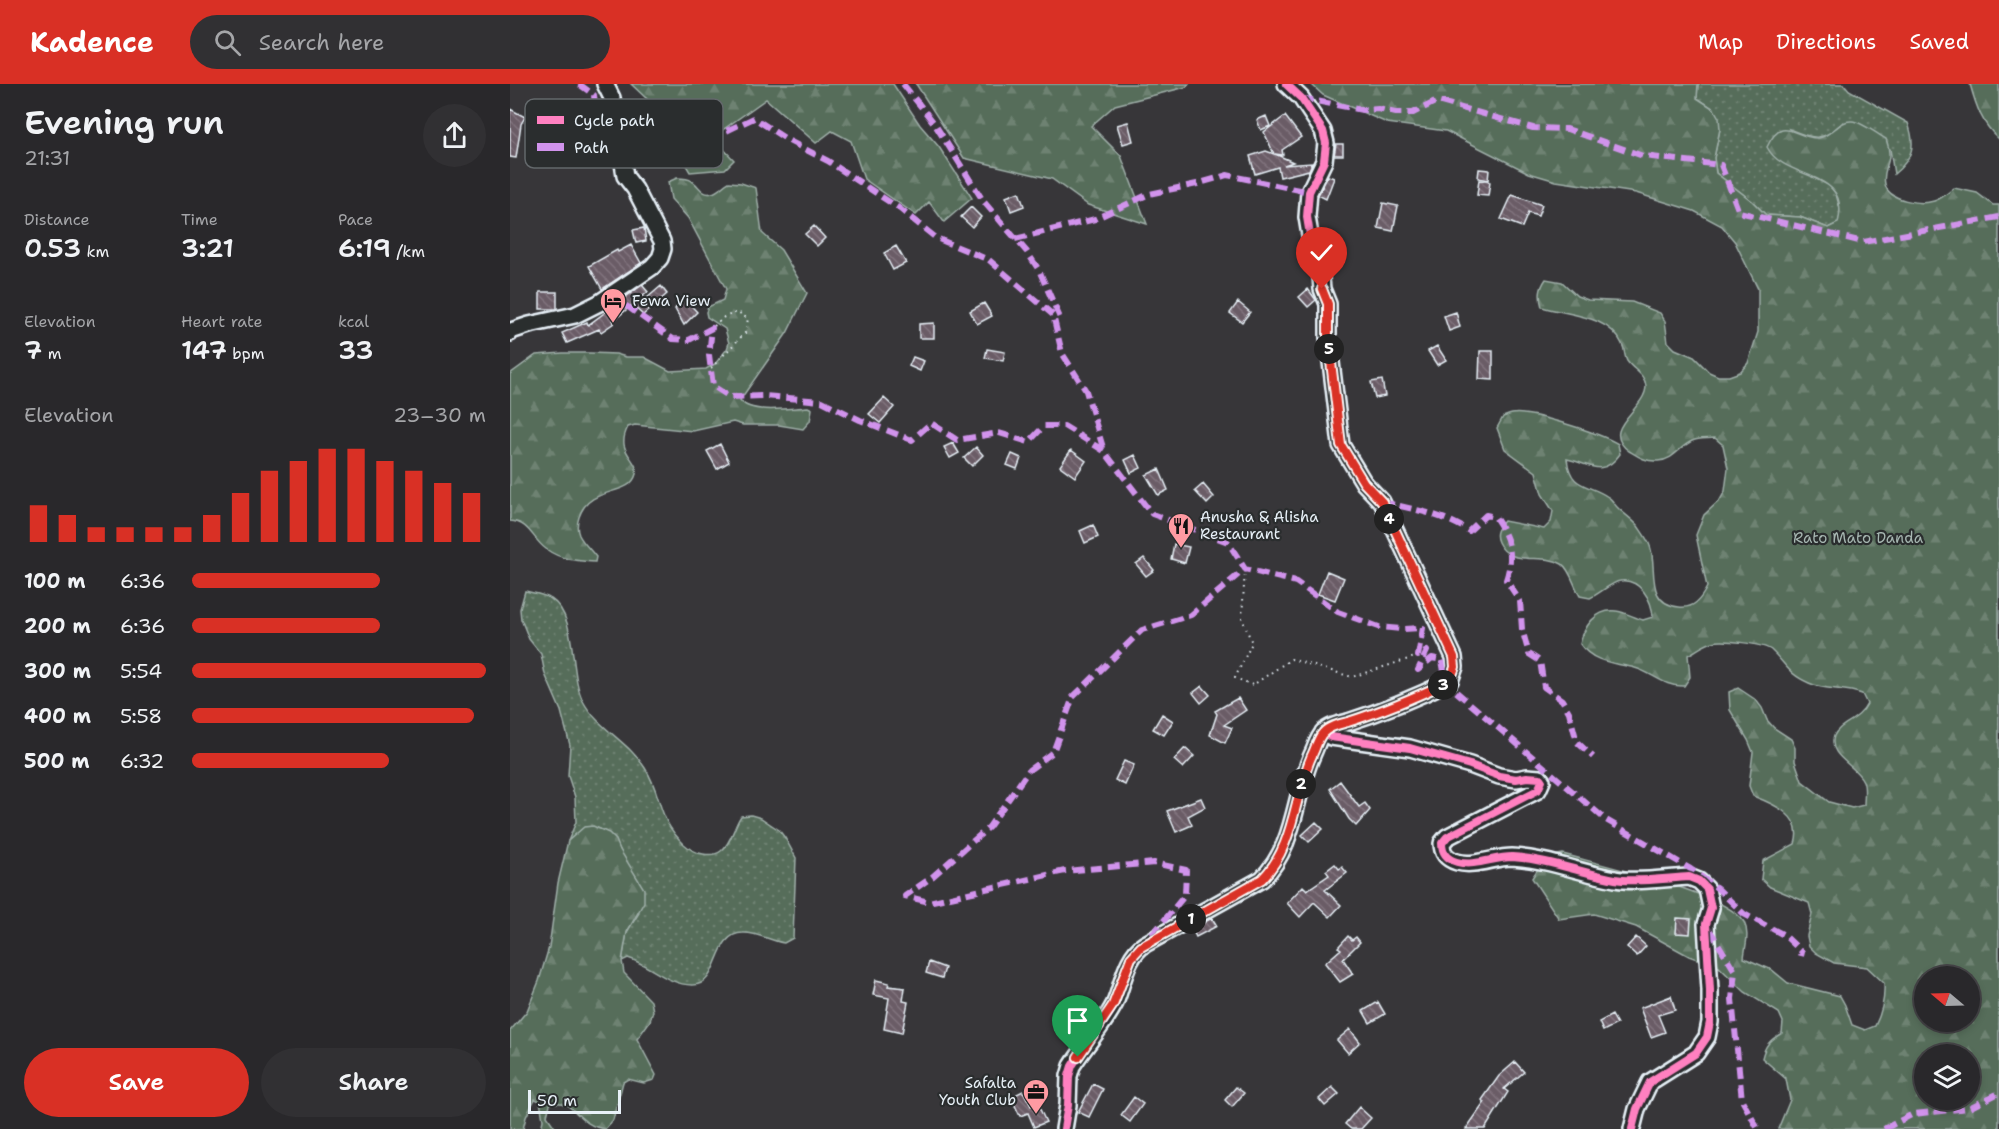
<!DOCTYPE html>
<meta charset="utf-8">
<style>
body{margin:0;font-family:"Shantell Sans",sans-serif;background:#313033;color:#f1f3f6;height:100vh;display:flex;flex-direction:column;font-size:22px;white-space:nowrap}
*{box-sizing:border-box;margin:0}
p{font-size:20px;color:#a5a6a9}
.icon{flex:none;width:33px;height:33px;fill:none;stroke:currentColor;stroke-width:2;stroke-linecap:round;stroke-linejoin:round}
.map{position:relative;flex:1;overflow:hidden}
.drawer{display:flex;flex-direction:column;background:#29282b;width:510px}
.drawer>*{flex:none}
.needle{width:39px;rotate:289deg}
.buttons{position:absolute;left:1404px;top:882px;display:grid;gap:12px}
.buttons a{display:grid;place-items:center;width:66px;height:66px;border-radius:50%;background:#29282b;box-shadow:0 3px 9px #0003,0 0 0 2px #454447;font-size:30px}
.scale{position:absolute;left:18px;bottom:15px;width:93px;box-sizing:border-box;padding-left:6px;border:3px solid #e8f1f8;border-top:0;font-size:16px;line-height:21px;white-space:nowrap;color:#e8f1f8;-webkit-text-stroke:4px #2a2d2e;paint-order:stroke}
.pin{position:absolute;display:grid;place-items:center;width:51px;height:51px;color:#fff;margin:-62px -26px;border-radius:50% 50% 50% 0;rotate:-45deg;box-shadow:0 0 6px #0007}
.pin .icon{rotate:45deg}
.km{position:absolute;width:30px;height:30px;margin:-15px;border-radius:50%;background:#222;color:#fff;font-size:16px;line-height:30px;text-align:center}
.round{display:grid;place-items:center;flex:none;width:63px;height:63px;border-radius:32px;background:#313033}
.headline{display:flex;align-items:center;justify-content:space-between;height:102px;padding:0 24px}
h1{font-size:33px;font-weight:600;line-height:45px}
.figures{display:grid;grid-template-columns:repeat(3,1fr);gap:9px;height:102px;padding:6px 24px}
.figures div{display:grid;align-content:center}
.figures b{font-size:26px;font-weight:600}
.figures small{font-size:16px;font-weight:400}
.figures p{font-size:16px}
.chart{height:168px;padding:12px 24px}
.chart p{display:flex;justify-content:space-between}
.chart svg{width:100%;height:108px;margin-top:6px;stroke:#d93025;stroke-width:6}
.primary-button{display:flex;gap:12px;margin-top:auto;padding:12px 24px}
.primary-button a{flex:1;height:69px;border-radius:36px;background:#d93025;color:#fff;font-size:24px;font-weight:600;line-height:69px;text-align:center}
.primary-button a+a{background:#313033;color:#f1f3f6}
ul{padding:0 24px;list-style:none;font-size:20px}
li{display:grid;grid-template-columns:96px 72px 1fr;align-items:center;height:45px}
li i{height:15px;border-radius:8px;background:#d93025}
header{display:flex;align-items:center;gap:36px;box-sizing:border-box;height:84px;padding:0 30px;background:#d93025;color:#fff}
header strong{font-size:28px}
nav{display:flex;gap:33px;margin-inline-start:auto;font-size:21px}
.search{width:420px;height:54px;background:#313033;display:flex;align-items:center;gap:15px;box-sizing:border-box;padding:0 21px;border-radius:33px;color:#a5a6a9;font-size:22px}
main{display:flex;flex:1;min-height:0}
.map>svg:first-child{display:block}
</style>
<header>
<strong>Kadence</strong>
<div class="search"><svg class="icon" aria-label="search" viewBox="0 0 24 24"><circle cx="10" cy="10" r="6"/><path d="M15 15l6 6"/></svg>Search here</div>
<nav><a>Map</a><a>Directions</a><a>Saved</a></nav>
</header>
<main>
<section class="drawer">
<div class="headline"><div><h1>Evening run</h1><p>21:31</p></div><a class="round"><svg class="icon" aria-label="share" viewBox="0 0 24 24"><path d="M12 15V3M7 8l5-5 5 5M5 13v7h14v-7"/></svg></a></div>
<div class="figures">
<div><p>Distance</p><b>0.53<small> km</small></b></div>
<div><p>Time</p><b>3:21</b></div>
<div><p>Pace</p><b>6:19<small> /km</small></b></div>
</div>
<div class="figures">
<div><p>Elevation</p><b>7<small> m</small></b></div>
<div><p>Heart rate</p><b>147<small> bpm</small></b></div>
<div><p>kcal</p><b>33</b></div>
</div>
<div class="chart"><p><span>Elevation</span>23–30 m</p>
<svg viewBox="0 0 160 44" preserveAspectRatio="none"><path d="M5 44V29M15 44V33M25 44V38M35 44V38M45 44V38M55 44V38M65 44V33M75 44V24M85 44V15M95 44V11M105 44V6M115 44V6M125 44V11M135 44V15M145 44V20M155 44V24"/></svg>
</div>
<ul>
<li><b>100 m</b>6:36<i style="width:64%"></i></li>
<li><b>200 m</b>6:36<i style="width:64%"></i></li>
<li><b>300 m</b>5:54<i style="width:100%"></i></li>
<li><b>400 m</b>5:58<i style="width:96%"></i></li>
<li><b>500 m</b>6:32<i style="width:67%"></i></li>
</ul>
<div class="primary-button"><a>Save</a><a>Share</a></div>
</section>
<div class="map">
<svg width="1489" height="1045" viewBox="0 0 1489 1045">
<defs>
<pattern id="grass-dots" width="8" height="8" patternUnits="userSpaceOnUse" patternTransform="scale(1.5)"><rect width="8" height="8" fill="#566d5a"/><path d="M2 2h.1M6 6h.1" fill="none" stroke="#6e8272" stroke-width="1.8" stroke-linecap="round"/></pattern>
<pattern id="forest-firs" width="22" height="20" patternUnits="userSpaceOnUse" patternTransform="scale(1.5)"><rect width="22" height="20" fill="#566d5a"/><path d="M5 1l3.5 6h-7zM16 11l3.5 6h-7z" fill="#6e8272"/></pattern>
<pattern id="building-back-hatch" width="6" height="6" patternUnits="userSpaceOnUse" patternTransform="scale(1.5)"><rect width="6" height="6" fill="#6b5b66"/><path d="M-1 5l2 2M0 0l6 6M5-1l2 2" fill="none" stroke="#80737d"/></pattern>
</defs>
<rect width="100%" height="100%" fill="#373639"/>
<filter id="ink" filterUnits="userSpaceOnUse"><feTurbulence type="fractalNoise" baseFrequency=".0167" numOctaves="2"/><feDisplacementMap in="SourceGraphic" scale="12" xChannelSelector="R" yChannelSelector="G"/><feConvolveMatrix kernelMatrix="1 2 1 2 8 2 1 2 1" color-interpolation-filters="sRGB"/></filter>
<g filter="url(#ink)">
<path fill="url(#grass-dots)" stroke="#9fafa9" stroke-width="1.5" d="M1188,0H1334L1339,6L1398,39C1406,62 1403,74 1384,90L1380,65L1333,38C1313,59 1303,55 1279,45L1302,93L1320,102L1326,110L1331,129L1328,139L1318,144L1290,133L1256,131L1242,117L1206,89L1204,74L1210,45L1204,25L1187,14Z
M15,507C23,509 34,510 41,515C68,532 59,590 73,617C87,644 119,658 135,684C153,712 146,734 174,760C180,765 185,769 193,770C199,771 206,771 211,767C221,760 224,742 231,732L241,731L251,734L269,746L275,754L286,774L283,854L274,859C261,857 246,848 233,849C202,849 211,902 182,901C158,901 140,881 118,874L112,877L117,848L129,829L110,766C103,750 92,742 75,743L58,757L66,738L65,713L58,692L60,661L51,627L35,590L31,570L19,555L11,535L10,525Z"/>
<path fill="url(#forest-firs)" stroke="#9fafa9" stroke-width="1.5" fill-rule="evenodd" d="M121,0H383L410,41L429,63L462,114L434,138L419,118L406,131L354,95L341,57L322,47L306,59L256,15L190,62L173,55L164,61L137,15Z
M406,0H679L676,3L605,21L581,42L611,72L637,140L578,121L542,95L454,74Z
M801,0H1188L1187,14L1204,25L1209,34L1210,45L1204,74L1206,89L1242,117L1256,131L1290,133L1318,144L1328,139C1342,84 1274,98 1257,63C1273,29 1286,56 1309,54C1322,52 1329,36 1342,37C1352,38 1367,50 1376,55C1385,79 1371,83 1375,100C1378,117 1411,121 1424,117C1431,115 1438,109 1444,104L1467,109L1483,121H1489V1045H1268L1280,1016L1276,995L1252,974C1255,961 1260,956 1272,949L1273,938L1269,929L1235,908L1209,883L1179,872L1126,843L1084,830L1049,835L1022,794C1031,780 1035,772 1053,770C1088,780 1217,809 1234,838C1240,850 1235,862 1234,874L1262,886L1278,899L1330,912L1335,921L1342,941L1355,946L1365,942C1372,928 1375,915 1374,899L1357,883L1324,879L1306,869L1299,862L1297,852L1302,830L1299,819L1260,803L1251,795L1253,777L1285,760C1294,732 1264,720 1243,712L1239,702L1243,668L1238,656L1220,626L1219,608L1228,604L1246,616L1252,624L1257,636L1264,644L1281,655L1285,664V677L1292,697L1319,718L1342,724L1354,721C1354,713 1356,704 1353,697C1346,681 1317,672 1324,652C1329,639 1349,637 1357,620L1352,610C1334,603 1316,607 1299,599C1277,589 1277,581 1261,566C1254,560 1212,555 1203,558C1194,560 1186,567 1178,571L1180,593L1174,602C1154,603 1143,589 1125,584C1105,579 1083,579 1070,560C1074,543 1085,525 1106,527C1115,528 1125,534 1133,536L1143,533C1142,516 1130,494 1110,497C1102,498 1089,510 1080,514L1070,512C1064,502 1060,485 1052,480C1032,468 1000,484 988,458C984,449 988,444 994,437L1034,445L1041,438L1043,427L1032,410L1026,388L995,365L987,344L993,333C996,332 998,331 1002,330C1019,326 1092,350 1108,360L1110,370C1092,395 1079,379 1057,375C1061,406 1078,399 1098,413C1102,415 1104,420 1107,423C1114,430 1122,435 1128,442C1132,448 1138,456 1140,462C1148,484 1134,519 1169,523C1184,525 1191,515 1197,503L1186,451L1194,431L1210,416L1215,407L1218,384L1213,361L1205,354C1198,355 1189,354 1182,357C1169,363 1164,376 1148,377C1136,378 1129,373 1119,367C1088,344 1136,326 1136,302C1135,290 1123,286 1117,277C1114,272 1115,265 1112,260C1099,231 1058,231 1032,223C1029,212 1029,205 1036,195L1052,198L1067,212L1078,216L1122,218L1150,229L1155,237L1158,258L1165,265L1184,273L1199,288L1208,292H1219L1230,288L1238,279L1248,248V205L1225,158L1212,142L1184,127L1126,109L1046,97L1019,89L936,47L877,39L813,11ZM1414,892H1460V938H1414ZM1414,970H1460V1016H1414Z
M1460,0H1489V55C1472,40 1466,22 1460,0Z
M167,94C173,94 178,94 182,97C189,101 192,112 202,109C208,108 213,101 219,98L231,99L246,104L252,149L271,166L297,209L277,249L230,316C240,331 282,324 298,323L302,325L300,337L293,345L269,341H233L223,338L183,347L125,341L118,343C104,369 130,375 126,390C120,414 80,400 69,433C67,439 66,444 69,451C73,459 80,465 86,473L85,478C67,477 51,476 36,465C22,455 20,438 0,437V290L26,271L53,269H80L106,270L116,273H134L160,287L196,285L205,280L217,265L219,259L215,245L197,233L196,228L198,223L213,216L216,205L178,134L161,115L158,98Z
M83,742L99,749L106,756L110,766L134,805V818L117,848L112,877L114,889L141,917L143,927L140,937L127,955L146,991L144,996L134,999L118,995L113,998L103,1036L95,1045C66,1042 64,1012 40,1020L37,1032L46,1045H31L33,1036L30,1017L25,1015L16,1033L13,1045H0V947L17,927L29,897L39,863L48,799L58,757L74,743Z"/>
<path fill="#566d5a" stroke="#9fafa9" stroke-width="1.5" d="M203,54L224,76L215,85L180,88L164,61L173,55L190,62Z"/>
<path fill="url(#building-back-hatch)" stroke="#e8f1f8" stroke-width="1.5" d="M0,25L15,33L11,40L6,74L0,73Z
M756,32L760,42L751,46L747,36Z
M775,32L791,53L772,66L773,71L765,70L783,78L774,81L802,79L799,86L770,93L768,83L745,90L740,72L756,67L764,70L754,48Z
M618,38L623,57L613,60L607,41Z
M826,60H833V71H824Z
M969,85L979,86L978,96L968,94Z
M818,92L824,94L816,115L808,111Z
M969,96L980,98L978,112L967,111Z
M509,108L514,122L501,127L496,113Z
M1002,111L1032,121L1028,132L1018,129L1012,143L991,135Z
M873,119L888,122L883,147L868,144Z
M461,123L471,133L462,143L451,133Z
M304,142L315,154L307,162L295,150Z
M134,144L136,157L126,159L123,146Z
M121,161L131,179L92,205L79,182L107,166L108,168Z
M386,162L396,179L383,186L374,169Z
M132,201L138,208L133,212L136,215L151,202L157,210L133,231L122,221L103,237L104,239L91,248L89,245L57,259L52,249L77,238L78,241Z
M798,205L806,216L798,223L789,213Z
M30,208H47V225H30Z
M173,213L187,228L174,241L165,225Z
M728,218L740,228L732,238L720,229Z
M474,219L482,232L467,240L460,227Z
M946,228L950,243L939,247L934,232Z
M424,239V254H409V240Z
M927,262L936,276L927,281L918,267Z
M477,265L495,268L493,277L475,274Z
M970,267H983V296L969,295Z
M403,273L414,277L410,287L399,282Z
M872,296L875,312L865,314L861,298Z
M374,314L384,323L370,339L359,330Z
M443,359L449,369L440,374L434,363Z
M210,360L219,378L207,385L197,367Z
M466,363L473,371L462,382L454,374Z
M561,366L576,377L565,393L550,382Z
M502,370L511,374L507,385L497,381Z
M625,371L631,384L621,389L615,376Z
M649,385L658,406L648,411L636,391Z
M693,400L704,413L697,420L685,407Z
M583,441L588,453L575,459L570,447Z
M664,460L679,463L675,479L661,475Z
M634,474L644,486L636,492L626,480Z
M817,487L834,494L825,516L808,510Z
M692,602L700,611L691,619L683,609Z
M728,614L736,626L714,641L722,644L715,659L700,651L707,630L705,627Z
M652,630L663,637L654,651L643,645Z
M675,664L684,672L673,684L664,676Z
M614,677L624,681L615,701L605,696Z
M830,697L849,723L855,719L860,726L846,742L839,735L820,705Z
M691,714L695,723L678,732L682,741L666,748L657,727Z
M806,738L813,745L799,758L792,751Z
M825,780L829,785L832,783L837,789L815,806L831,821L820,833L804,818L790,833L777,819L793,802L797,806L819,791L816,787Z
M702,834L707,842L686,853L682,845Z
M1167,834L1181,835L1180,850L1166,849Z
M838,852L842,856L846,853L850,858L833,875L843,890L830,898L815,879L831,865L828,863Z
M1126,853L1136,862L1127,872L1117,863Z
M419,878L435,884L432,894L416,889Z
M366,896L379,899L378,902L395,904L393,917L398,918L392,949L374,945L379,914L363,911Z
M1161,912L1165,926L1148,931L1155,948L1141,953L1130,924Z
M868,918L875,930L860,939L853,927Z
M1102,931L1107,940L1093,947L1089,938Z
M840,945L850,958L838,969L827,956Z
M1005,978L1014,988L994,1005L998,1008L975,1045H956L975,1018L972,1016L989,992Z
M583,1000L593,1005L579,1033L568,1028Z
M726,1003L734,1009L722,1023L715,1016Z
M822,1003L829,1010L815,1022L809,1015Z
M513,1007L521,1022L527,1019L536,1038L524,1043L518,1029L510,1032L501,1013Z
M624,1013L633,1020L620,1038L611,1031Z
M849,1023L861,1034L851,1045H841L835,1040Z"/>
<g fill="none" stroke-linecap="round" stroke-linejoin="round">
<g stroke="#e8f1f8" stroke-width="20">
<path id="minor" d="M0,249L1,247L19,241L65,231L89,219L142,183L150,174L153,165L152,157L125,105L115,92L105,28L102,14L95,0
M813,648L821,653L900,664L960,681L989,692L1006,695L1017,693L1030,694L1032,697L1028,706L937,753L932,759C932,770 937,775 947,778C965,783 984,773 1002,773C1038,775 1071,789 1105,795C1124,799 1158,794 1179,793L1189,797L1197,805L1201,824L1196,840L1200,906V938L1197,953L1186,969L1140,998L1127,1025L1122,1045
M554,1045L558,1021L559,992L562,982C575,961 594,941 605,919C613,900 616,872 635,860L752,795C787,760 783,712 803,669C806,663 808,654 813,649C819,642 830,640 838,638C873,627 907,613 940,597L945,583L944,573L872,418L854,399L831,361L818,253V220L812,205L809,170L800,151L797,133L799,108L814,77L816,59L813,47L791,14L776,0"/>
</g>
<path stroke="#e8f1f8" stroke-width="2" stroke-dasharray="1.5 4.5" stroke-linecap="butt" d="M201,284L235,249L238,235L228,228L214,233L202,244
M735,485L732,534L742,559L725,594L743,601L781,575L842,593L908,572"/>
<use href="#minor" stroke="#2a2d2e" stroke-width="15"/>
<path stroke="#d193ec" stroke-width="6" stroke-dasharray="12 6" stroke-linecap="butt" d="M69,0L84,11L85,23C100,33 131,57 147,62C155,65 162,64 169,69L244,34L279,57L318,77L390,125L426,154L479,176L543,231L552,269L576,307L594,367
M393,0L424,39L474,118L517,168L529,186L550,234
M791,14L852,26L868,25L886,29H903L927,17L1023,44L1057,45L1133,72L1211,81L1229,128L1353,158L1489,133
M505,155L585,135L639,110L687,100L717,91L799,108
M101,211L163,255L179,256L202,244L199,271L203,302L220,313L254,312L312,317L350,336L402,356L421,339L447,356L489,349L519,358L534,342H554L594,367L642,430L718,458L735,485L786,498L828,528L869,543L892,545L913,544L908,572L917,567L908,586L922,574L932,576L936,599L1096,736L1179,784L1207,804L1234,830L1274,851L1292,868L1291,872
M872,418C903,425 932,430 959,447L976,431L985,433C1000,455 1004,471 996,496L1010,517L1012,545L1019,570L1030,577L1034,603L1052,616L1059,628L1067,658L1083,673
M1199,845L1225,887L1222,915L1232,1016L1248,1045
M642,851L675,811L676,786L644,779L555,787L419,818L395,812L422,793L479,743L519,686L543,668L563,613L632,546L681,531L735,485
M1374,1045L1403,1030L1459,1024L1489,1009"/>
<g stroke="#2a2d2e" stroke-width="11">
<path id="cycleway" d="M813,648L821,653L900,664L960,681L989,692L1006,695L1017,693L1030,694L1032,697L1028,706L937,753L932,759C932,770 937,775 947,778C965,783 984,773 1002,773C1038,775 1071,789 1105,795C1124,799 1158,794 1179,793L1189,797L1197,805L1201,824L1196,840L1200,906V938L1197,953L1186,969L1140,998L1127,1025L1122,1045
M554,1045L558,1021L559,992L562,982C575,961 594,941 605,919C613,900 616,872 635,860L752,795C787,760 783,712 803,669C806,663 808,654 813,649C819,642 830,640 838,638C873,627 907,613 940,597L945,583L944,573L872,418L854,399L831,361L818,253V220L812,205L809,170L800,151L797,133L799,108L814,77L816,59L813,47L791,14L776,0"/>
</g>
<use href="#cycleway" stroke="#ff80c0" stroke-width="8"/>
</g>
</g>
<g fill="none" stroke-linecap="round" stroke-linejoin="round" filter="url(#ink)">
<g stroke="#fff" stroke-width="12">
<path id="route" d="M568,973L603,921L621,874L631,863L752,795C786,761 783,711 803,669C806,663 808,654 813,649C819,642 830,640 838,638C873,627 906,613 940,597L945,583L944,573L872,418L854,399L831,361L818,253V220L812,205"/>
</g>
<use href="#route" stroke="#d93025" stroke-width="8"/>
</g>
<defs>
<g id="hotel-pin" transform="scale(1.35)"><path d="M0 17L-7.5 6A9.5 9.5 0 1 1 7.5 6Z" fill="#ff9aa2" stroke="#2a2d2e"/><path d="M-6-4.5h1.5V1H6V5H4.5V3h-9V5H-6ZM-4 0a1.8 1.8 0 1 1 3.6 0ZM.5 0V-2.5h3Q6-2.5 6 0Z" fill="#111"/></g>
<g id="restaurant-pin" transform="scale(1.35)"><path d="M0 17L-7.5 6A9.5 9.5 0 1 1 7.5 6Z" fill="#ff9aa2" stroke="#2a2d2e"/><path d="M-5-6h1v4h1v-4h1v4h1v-4h1v5L-1.5 .5V6h-2V.5L-5-1ZM5-6V6H3V1.5H1.5Q1.5-4 5-6Z" fill="#111"/></g>
<g id="office-pin" transform="scale(1.35)"><path d="M0 17L-7.5 6A9.5 9.5 0 1 1 7.5 6Z" fill="#ff9aa2" stroke="#2a2d2e"/><path d="M-6-3h4V-5.5h4V-3h4V5H-6ZM-1-4.5V-3h2v-1.5ZM-6 0V1H6V0Z" fill="#111"/></g>
</defs>
<g fill-rule="evenodd">
<use href="#hotel-pin" x="103" y="217"/>
<use href="#restaurant-pin" x="671" y="442"/>
<use href="#office-pin" x="526" y="1008"/>
</g>
<g text-anchor="middle" dominant-baseline="central" stroke-width="4.5" stroke-linejoin="round" paint-order="stroke">
<g font-size="15" fill="#e8f1f8" stroke="#2a2d2e" text-anchor="start">
<text x="122" y="217">Fewa View</text>
<text x="690" y="433">Anusha &amp; Alisha<tspan x="690" dy="17">Restaurant</tspan></text>
<text x="506" y="999" text-anchor="end">Safalta<tspan x="506" dy="17">Youth Club</tspan></text>
</g>
<g font-size="15" fill="#a6b6b1" stroke="#2a2d2e">
<text x="1348" y="454">Rato Mato Danda</text>
</g>
</g>
<rect x="15" y="15" width="198" height="69" rx="9" fill="#2a2d2e" stroke="#63686b" stroke-width="1.5"/>
<rect x="27" y="32" width="27" height="8" fill="#ff80c0"/>
<rect x="27" y="59" width="27" height="8" fill="#d193ec"/>
<g font-size="16" fill="#e8f1f8">
<text x="64" y="42">Cycle path</text>
<text x="64" y="69">Path</text>
</g>
</svg>
<div class="buttons">
<a><svg class="needle" viewBox="-14 -14 28 28"><path d="M0-13l5 13h-10z" fill="#e53935"/><path d="M0 13l5-13h-10z" fill="#a5a6a9"/></svg></a>
<a><svg class="icon" aria-label="layers" viewBox="0 0 24 24"><path d="M12 4l9 5-9 5-9-5zM3 14l9 5 9-5"/></svg></a>
</div>
<div class="scale">50 m</div>
<div class="pin" style="left:568px;top:973px;background:#1e9e55"><svg class="icon" aria-label="arrive" viewBox="0 0 24 24"><path d="M6 21V4h12l-3 4 3 4H6"/></svg></div>
<div class="pin" style="left:812px;top:205px;background:#d93025"><svg class="icon" aria-label="check" viewBox="0 0 24 24"><path d="M5 12l5 5 9-10"/></svg></div>
<b class="km" style="left:681px;top:835px">1</b>
<b class="km" style="left:791px;top:700px">2</b>
<b class="km" style="left:933px;top:601px">3</b>
<b class="km" style="left:879px;top:435px">4</b>
<b class="km" style="left:819px;top:265px">5</b>
</div>
</main>
